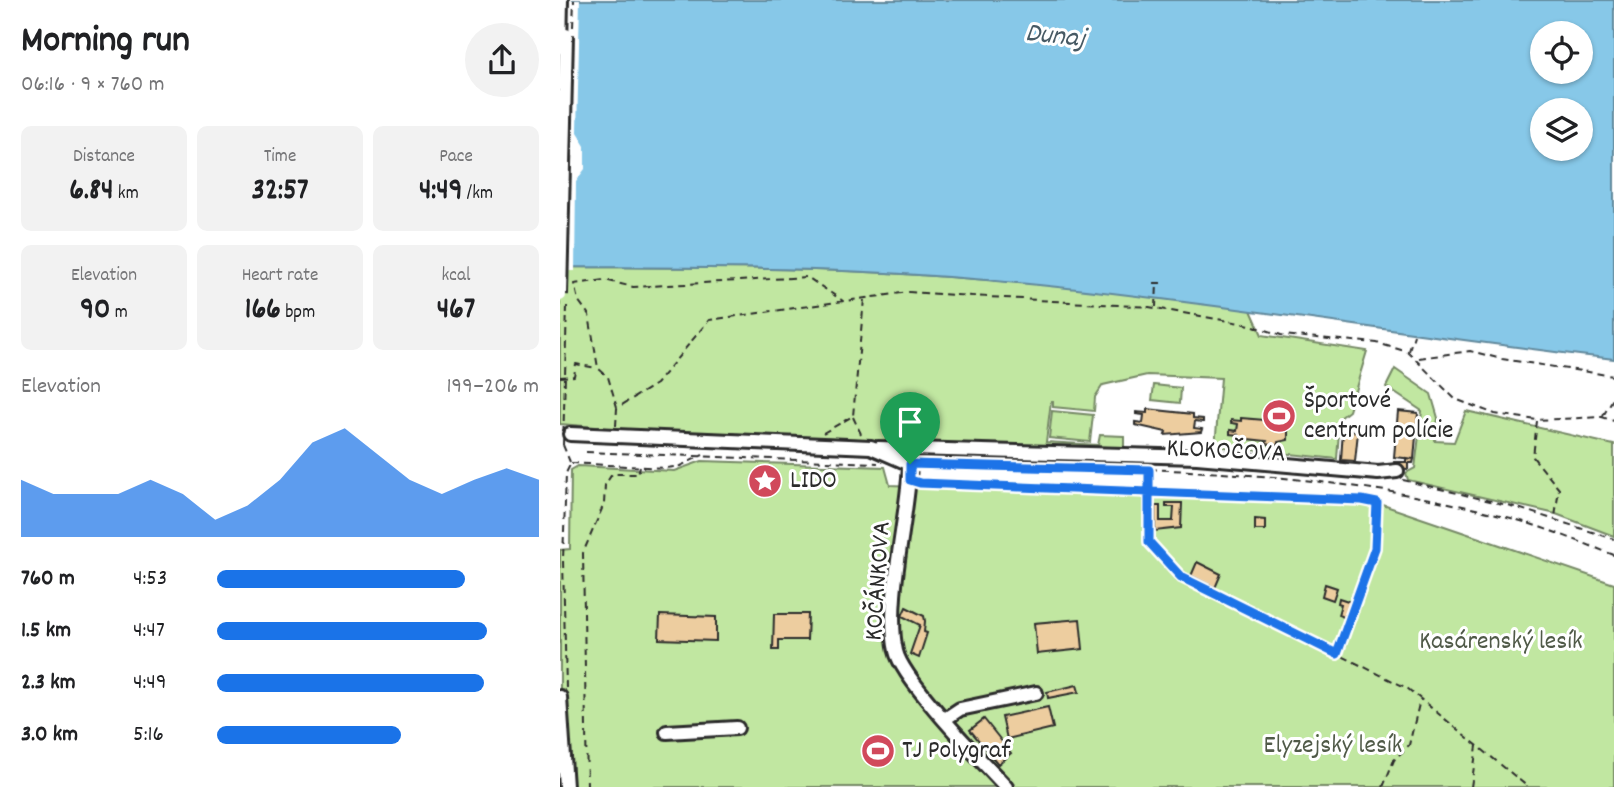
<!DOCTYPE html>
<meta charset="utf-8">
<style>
body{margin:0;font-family:Dekko,sans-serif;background:#f2f2f2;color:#202124;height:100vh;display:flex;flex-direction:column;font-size:26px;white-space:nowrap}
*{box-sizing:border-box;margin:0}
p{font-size:23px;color:#757577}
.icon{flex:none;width:38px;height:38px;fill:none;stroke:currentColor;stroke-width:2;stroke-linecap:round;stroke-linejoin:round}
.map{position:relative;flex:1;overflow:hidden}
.drawer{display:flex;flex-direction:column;background:#fff;width:560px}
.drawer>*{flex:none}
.fabs{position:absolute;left:970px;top:21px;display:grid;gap:14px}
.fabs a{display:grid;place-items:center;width:63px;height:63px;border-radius:50%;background:#fff;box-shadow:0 2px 5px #0004;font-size:35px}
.pin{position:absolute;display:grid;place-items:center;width:60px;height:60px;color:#fff;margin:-72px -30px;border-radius:50% 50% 50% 0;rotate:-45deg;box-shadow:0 0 7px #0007}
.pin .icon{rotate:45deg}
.round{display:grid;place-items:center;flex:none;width:74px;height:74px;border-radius:37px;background:#f2f2f2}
.head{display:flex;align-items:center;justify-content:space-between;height:119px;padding:0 21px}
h1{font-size:38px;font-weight:800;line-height:52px}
.metrics{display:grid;grid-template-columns:repeat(3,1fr);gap:10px;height:119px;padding:7px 21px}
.metrics div{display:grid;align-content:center;border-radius:10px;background:#f2f2f2;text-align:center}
.metrics b{font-size:30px;font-weight:800}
.metrics small{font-size:19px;font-weight:400}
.metrics p{font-size:19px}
.chart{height:196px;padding:14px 21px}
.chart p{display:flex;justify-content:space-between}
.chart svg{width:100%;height:126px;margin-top:7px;fill:#1a73e8;opacity:.7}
ul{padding:0 21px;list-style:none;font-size:23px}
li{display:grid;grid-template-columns:112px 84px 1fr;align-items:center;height:52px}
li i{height:18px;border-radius:9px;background:#1a73e8}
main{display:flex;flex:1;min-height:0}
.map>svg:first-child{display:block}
</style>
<main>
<section class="drawer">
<div class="head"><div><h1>Morning run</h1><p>06:16 · 9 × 760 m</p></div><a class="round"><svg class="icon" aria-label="share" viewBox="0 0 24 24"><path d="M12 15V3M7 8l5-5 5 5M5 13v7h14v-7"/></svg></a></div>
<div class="metrics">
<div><p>Distance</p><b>6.84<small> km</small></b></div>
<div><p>Time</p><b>32:57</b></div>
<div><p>Pace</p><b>4:49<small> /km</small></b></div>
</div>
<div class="metrics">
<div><p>Elevation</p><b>90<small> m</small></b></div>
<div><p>Heart rate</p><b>166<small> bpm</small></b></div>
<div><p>kcal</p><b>467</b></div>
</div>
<div class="chart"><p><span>Elevation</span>199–206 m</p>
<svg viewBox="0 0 160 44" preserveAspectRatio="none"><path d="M0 44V24L10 29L20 29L30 29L40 24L50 29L60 38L70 33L80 24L90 11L100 6L110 15L120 24L130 29L140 24L150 20L160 24V44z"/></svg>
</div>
<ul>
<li><b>760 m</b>4:53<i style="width:77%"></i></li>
<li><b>1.5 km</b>4:47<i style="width:84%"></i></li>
<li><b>2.3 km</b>4:49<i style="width:83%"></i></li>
<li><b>3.0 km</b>5:16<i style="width:57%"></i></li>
</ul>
</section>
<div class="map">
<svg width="1054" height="787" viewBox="0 0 1054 787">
<rect width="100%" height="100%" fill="#fff"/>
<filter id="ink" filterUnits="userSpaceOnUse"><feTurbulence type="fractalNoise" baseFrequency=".0143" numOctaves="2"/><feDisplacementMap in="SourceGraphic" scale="14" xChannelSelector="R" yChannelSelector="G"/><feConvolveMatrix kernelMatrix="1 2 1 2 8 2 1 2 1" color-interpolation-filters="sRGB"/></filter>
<g filter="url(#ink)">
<path fill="#c1e7a1" stroke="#768966" stroke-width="2" d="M0,267C129,268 260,267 389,277C489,284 590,295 690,308L702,335L807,351L789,411L780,418L777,459L655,446L661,378L587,375L543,385L535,397L534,411L493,407V401H491L486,442L538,445L540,435L564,436V452L216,441L173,433L96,432L0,424Z
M835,369L871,394L878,418L875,441L894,442L906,411L1054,445V536L996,514L848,480L846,473L855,468L862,411L826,387Z
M594,385L621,388L620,403L592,400Z
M492,411L533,415L530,442L489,438Z
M142,461L325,467L330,485L823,505L1054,584V787H0V550L10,549L11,470L18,466L114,471Z"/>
<path fill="#87c8e8" stroke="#62899c" stroke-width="2" fill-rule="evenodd" d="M0,0H1054V359C832,334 612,294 388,277C259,267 129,268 0,267ZM982,33H1020V72H982ZM982,110H1020V149H982Z"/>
<path fill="#fff" d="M0,0H20L17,133L25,146V169L16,181L15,271H0Z"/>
<path fill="#edcd9f" stroke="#2b2b2b" stroke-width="2" d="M587,409L633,414V418L643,419V422L635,421L634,428L642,429L641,432L605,435L606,432L575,425V422L583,423L584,415L576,414V412L587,413Z
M838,411L858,413L854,459L834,457Z
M681,418L728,422V440L718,442V445L706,444L707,441L679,438V435L670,434V430L677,431L678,424L671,423V420L681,421Z
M783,430L798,432L795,461L781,460Z
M846,458L854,459L853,463H848V469L833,468L834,462H846Z
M606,503H622L621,528L595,531V506H600V521H613L614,507H606Z
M695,519L705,520V530H695Z
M637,562L661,574L655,588L631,576Z
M765,584L777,588L773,600L762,596Z
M779,598L791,602L786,618L778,615L781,604L778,603Z
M346,607L364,616L365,621L364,632L367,633L359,658L350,654L360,625L342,616Z
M214,614H248L247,640H219V650H213Z
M100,615L156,617V641L99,639Z
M520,619L523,649L477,654L474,623Z
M517,685L519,692L488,698L487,692Z
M488,707L493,728L447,739L442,717Z
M424,719L451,753L438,764L410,730Z"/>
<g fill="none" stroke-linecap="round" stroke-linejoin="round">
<g stroke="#2b2b2b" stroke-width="18">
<path id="minor" d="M0,49L1,0
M10,434L311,447L350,464C348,517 325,602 336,651C342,680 423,762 446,787
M318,448L637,457L818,473L837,471
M0,697L6,787
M385,719L400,709L476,693
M107,732L177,728"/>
</g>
<path stroke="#2b2b2b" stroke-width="2" stroke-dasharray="7 5" stroke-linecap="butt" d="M594,283H601
M596,307L597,283
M849,351L854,335
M859,358L910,351L942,359L1054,376
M0,377L14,376L16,364L36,368
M57,407L48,377L38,368L29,315L18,300L14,284L45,280L73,287L247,277L283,301
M1043,416L1054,397
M293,417L301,434
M977,421L973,457L999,489L995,517
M56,426L57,408L96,384L149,320L349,292L589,307L691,325L721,335L817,343L848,352L895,399L935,414L977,420L1042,417L1054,421
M263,433L293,416L304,299
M3,445L10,462
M26,452L318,463
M11,463L106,468L120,466L143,455
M362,465C551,467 744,466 928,512C971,522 1013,539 1054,555
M589,470V542L621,577L847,688L968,787
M843,480L955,507L1054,539
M361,483L817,503L815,548L777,654
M6,688L3,560L6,473L11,463
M27,787L23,553L44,504L45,485L52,474H78L80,466
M823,787L834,760L849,745L860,700
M911,787L917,746"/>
<use href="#minor" stroke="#fff" stroke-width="12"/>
<g stroke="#2b2b2b" stroke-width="18" stroke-linecap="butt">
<path id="minor-bridge" d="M0,295L6,35"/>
</g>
<path stroke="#2b2b2b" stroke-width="2" stroke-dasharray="7 5" stroke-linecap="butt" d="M13,27L14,0
M3,445L7,306"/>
<use href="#minor-bridge" stroke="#fff" stroke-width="12"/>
</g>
</g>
<g fill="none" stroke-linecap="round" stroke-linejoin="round" filter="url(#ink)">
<g stroke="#fff" stroke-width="14">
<path id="route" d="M350,464V480L360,483L589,492V542L621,577L777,654L815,548L817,503L802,500L589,492V470L350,464"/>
</g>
<use href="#route" stroke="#1a73e8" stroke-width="9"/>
</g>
<defs>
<g id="stadium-disc" transform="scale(1.75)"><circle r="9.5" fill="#d1495b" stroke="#fff"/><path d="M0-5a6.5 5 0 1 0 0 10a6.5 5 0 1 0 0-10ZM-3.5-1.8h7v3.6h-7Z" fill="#fff"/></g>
<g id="sight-disc" transform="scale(1.75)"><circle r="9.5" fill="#d1495b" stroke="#fff"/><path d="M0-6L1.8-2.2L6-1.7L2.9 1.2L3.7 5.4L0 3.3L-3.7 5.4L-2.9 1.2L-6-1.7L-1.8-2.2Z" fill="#fff"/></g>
</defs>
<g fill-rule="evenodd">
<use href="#stadium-disc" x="719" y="416"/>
<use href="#sight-disc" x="205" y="481"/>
<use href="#stadium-disc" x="318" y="751"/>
</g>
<g text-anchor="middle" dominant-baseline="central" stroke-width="6" stroke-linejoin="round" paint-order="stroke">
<g font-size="26" fill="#2b2b2b" stroke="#fff" text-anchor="start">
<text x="744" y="401">Športové<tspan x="744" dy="30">centrum polície</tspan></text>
<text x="230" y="481">LIDO</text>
<text x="342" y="751">TJ Polygraf</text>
</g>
<g font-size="26" fill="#2b2b2b" stroke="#fff">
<text transform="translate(666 452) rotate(3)">KLOKOČOVA</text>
<text transform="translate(319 581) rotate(-86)">KOČÁNKOVA</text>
</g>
<g font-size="26" fill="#505a48" stroke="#fff">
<text x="941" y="642">Kasárenský lesík</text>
<text x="773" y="746">Elyzejský lesík</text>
</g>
<g font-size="28" font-style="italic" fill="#475a64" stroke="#fff">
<text transform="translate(495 38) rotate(6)">Dunaj</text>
</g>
</g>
</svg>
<div class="fabs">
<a><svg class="icon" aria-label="locate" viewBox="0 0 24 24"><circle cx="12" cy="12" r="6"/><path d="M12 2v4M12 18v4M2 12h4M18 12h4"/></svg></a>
<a><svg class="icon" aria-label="layers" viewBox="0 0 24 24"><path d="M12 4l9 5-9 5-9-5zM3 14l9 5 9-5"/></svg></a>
</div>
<div class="pin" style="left:350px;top:464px;background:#1e9e55"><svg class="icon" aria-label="arrive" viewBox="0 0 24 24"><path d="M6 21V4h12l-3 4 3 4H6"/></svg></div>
</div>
</main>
